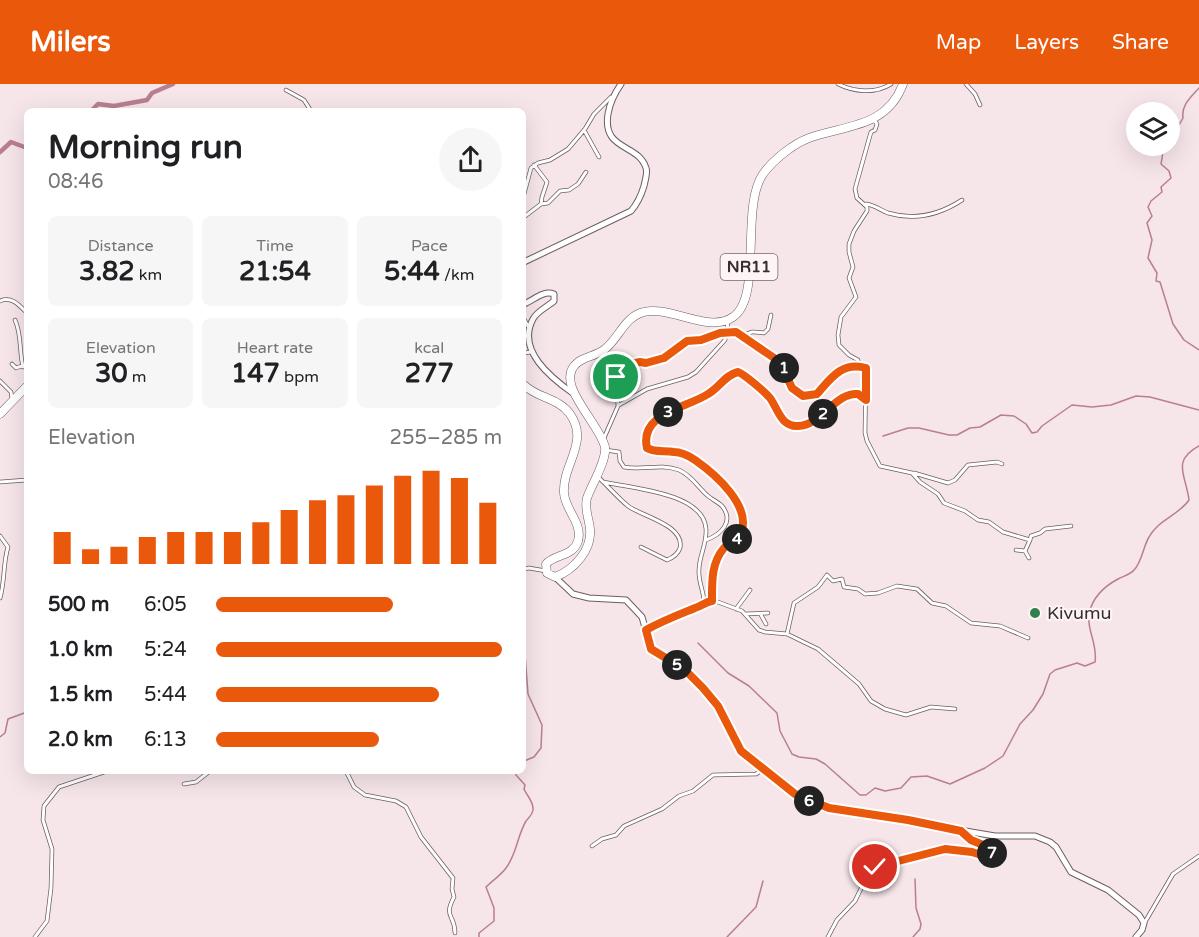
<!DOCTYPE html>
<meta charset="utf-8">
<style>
body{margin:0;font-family:"Varela Round",sans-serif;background:#f6f6f6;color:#202124;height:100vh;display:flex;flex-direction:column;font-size:22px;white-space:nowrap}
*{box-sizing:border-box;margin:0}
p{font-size:20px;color:#757577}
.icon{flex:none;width:33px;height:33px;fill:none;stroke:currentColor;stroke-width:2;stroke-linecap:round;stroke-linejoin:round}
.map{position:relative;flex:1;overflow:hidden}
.details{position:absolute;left:24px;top:24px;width:502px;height:666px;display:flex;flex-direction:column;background:#fff;border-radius:9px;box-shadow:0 6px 24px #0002}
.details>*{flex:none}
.fabs{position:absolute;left:1126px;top:18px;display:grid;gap:12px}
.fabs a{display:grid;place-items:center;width:54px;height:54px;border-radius:50%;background:#fff;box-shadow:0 6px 24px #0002;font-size:30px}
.pin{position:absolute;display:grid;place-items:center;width:51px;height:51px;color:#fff;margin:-26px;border:3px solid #fff;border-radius:50%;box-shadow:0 2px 6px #0007}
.km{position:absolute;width:30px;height:30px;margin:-15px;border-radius:50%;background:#222;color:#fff;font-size:16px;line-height:30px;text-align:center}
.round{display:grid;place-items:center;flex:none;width:63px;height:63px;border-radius:32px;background:#f6f6f6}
.head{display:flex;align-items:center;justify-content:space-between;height:102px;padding:0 24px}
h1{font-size:33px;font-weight:700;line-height:45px}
.figures{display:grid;grid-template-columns:repeat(3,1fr);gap:9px;height:102px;padding:6px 24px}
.figures div{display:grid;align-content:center;border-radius:9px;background:#f6f6f6;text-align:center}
.figures b{font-size:26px;font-weight:700}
.figures small{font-size:16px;font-weight:400}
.figures p{font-size:16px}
.chart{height:168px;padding:12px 24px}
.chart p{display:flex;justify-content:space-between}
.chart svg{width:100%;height:108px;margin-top:6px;stroke:#ea580c;stroke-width:6}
ul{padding:0 24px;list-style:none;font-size:20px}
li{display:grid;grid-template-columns:96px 72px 1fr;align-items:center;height:45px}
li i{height:15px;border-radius:8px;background:#ea580c}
header{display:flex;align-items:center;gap:36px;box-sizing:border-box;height:84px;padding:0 30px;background:#ea580c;color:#fff}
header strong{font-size:28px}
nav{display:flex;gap:33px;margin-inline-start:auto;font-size:21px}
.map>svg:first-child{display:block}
</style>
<header>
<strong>Milers</strong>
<nav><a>Map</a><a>Layers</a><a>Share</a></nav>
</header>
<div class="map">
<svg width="1199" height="853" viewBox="0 0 1199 853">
<rect width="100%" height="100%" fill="#f6e5e9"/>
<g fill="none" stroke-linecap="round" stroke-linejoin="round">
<path stroke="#b97f91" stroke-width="1.5" d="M1170,53L1175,48L1183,34C1181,21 1191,13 1199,4
M1164,62L1161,80L1169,87L1171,94L1161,103L1162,108L1151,117L1148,123L1152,132L1147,139L1152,156L1148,174L1157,189L1156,197L1160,198L1173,240L1184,256L1199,266
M883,352L908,344H919L949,351H957L970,344L980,343L1001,331L1014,332L1026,340L1032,349L1037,348L1042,342L1072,321L1092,323L1111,321L1136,312L1150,313L1199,326
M698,559L728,589L749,602L777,629L780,647L792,670L799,673L816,675L825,680L860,711H866L875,704L885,707L901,704L911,693L927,692L950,700L985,684L1003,672L1020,640L1033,626L1043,610L1050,590L1055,586L1077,579L1085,582L1095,578C1098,560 1086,545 1089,529C1093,513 1103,503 1118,495C1123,492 1130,491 1134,486C1142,478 1143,463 1149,453C1158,436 1179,431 1189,416C1186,391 1171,377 1199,362
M0,653L5,649L8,635L27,628
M524,677L534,673L541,664L542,641L528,610L525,570
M479,853V849L494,837V824L486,803C492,797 501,791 506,784C517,770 517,752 526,737C529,733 532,732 533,726C534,718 527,712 524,705L525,701L516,691V687
M727,853L756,823L763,797
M913,853L920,845L921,840L916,824L915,795"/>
<path stroke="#b97f91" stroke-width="4.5" d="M91,27L98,20L114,22L147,16L152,9L173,0
M0,68L11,58L27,64"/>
<g stroke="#6c5e62" stroke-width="4.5">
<path id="street" d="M838,0C854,8 875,10 891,0
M966,0L975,10L980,21
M286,6L304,16L311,27
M874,36L877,40L875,46L871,48L869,55L855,105L857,114L867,123V127L854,147L849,160V168L853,183L849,194L856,213L841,233L838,251L839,261L849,271L858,276L859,283L866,284L865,349L867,357L880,382L912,389L920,398L938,410L944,419L965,427L978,436L989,438L1003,448L1030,456L1031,452L1040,449L1045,445L1071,442
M584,46L599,73
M524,110L531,84L538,79L550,76L568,65L585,45L594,30L611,13
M541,120L548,119L560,107L569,106L578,100L586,88
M866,120C875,121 880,126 888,129C915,137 939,131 962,116
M524,133L541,120L542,113L547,98L534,81
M0,217C12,212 19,221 27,229
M524,235L529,244
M15,236C22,251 19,267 23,283
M744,252C751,246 756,248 764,249L768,245L771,231
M524,269L531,268
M12,280L16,284L27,280
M0,297L11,308L12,315
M619,321L647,305L688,293L696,288L725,256L728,238
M604,354L618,322L616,293L631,280L660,275L687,257L701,256L723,248H736L780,278L792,304L803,312L817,310L833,290L859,283
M605,366L619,368L620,377L624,383C643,387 659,379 679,386C691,391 698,403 707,411C711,415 718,418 722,422C735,438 720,451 706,456
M914,389L948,399L955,396L968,381L997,378L1002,380
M598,393C608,402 617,413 628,422C641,432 685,441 680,464C678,470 672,474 667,476L641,463
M0,398L27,396
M603,398C632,404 704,409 706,445C707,460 699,472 699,486C698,497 704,508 704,518C694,528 661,537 646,546
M0,452L8,463C3,479 5,497 0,514
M1016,466L1025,467
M1029,474L1025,467L1030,456
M524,485L529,484L546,487
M712,517C712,499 711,478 724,464C730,459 737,457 741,449C752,422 715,390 695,376C689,373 681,369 674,368C665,366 655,369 647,364C640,328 688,324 709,310C718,304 724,294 734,289C738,289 740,288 743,290C745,291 769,313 771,315C779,325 780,340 795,342C817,345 836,312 856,309L865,315
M704,518H718L742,527L759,546L765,548L787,550L818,565L859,600L871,617L885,625L906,631L931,623L955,625
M736,525L750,506
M745,530L768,529
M761,531L766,540
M787,550L794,519L818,503L827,491L833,497L842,495L844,503L858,505L865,510L878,509L897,502L917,505L932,519L946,522L971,539L1000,542L1028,554
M346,687L354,703L365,711L396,717L406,723L421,753L453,794L452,805L454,813C443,834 455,830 455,849
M184,700L196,698L210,687
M592,762L602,755L616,751L624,742L662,725L679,712L693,707L713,691L756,690L764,685
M1145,838L1173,790L1199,772
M35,853L47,837L51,804L52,765L43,736L44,722L59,703L107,687
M828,853L837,836L855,817L869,788L875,783L945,765L992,774C992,759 972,757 962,748"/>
</g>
<g stroke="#6c5e62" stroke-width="7">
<path id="secondary" d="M524,178L631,127C638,119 641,112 644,102C645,96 648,89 646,84C638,59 602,67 608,30C610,18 614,10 621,0
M524,220C534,216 543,206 554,210V217C547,223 537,227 533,235C516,266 551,294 574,310
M555,493L573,510L589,514L626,516L642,533L651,565L684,585L703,604L718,622L741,667L795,710L829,724L995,752H1035L1050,758L1056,763L1071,788L1108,806L1139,831L1144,839L1142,846L1136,853"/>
</g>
<g stroke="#6c5e62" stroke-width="9">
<path id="highway" d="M524,301C537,314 559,314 570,330C590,358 562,381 564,409C565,426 583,439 578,457C573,473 554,470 546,480L547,489L555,493C574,486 592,466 590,445C589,434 584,425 587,414C592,400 607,376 605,363C599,338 553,299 577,279C585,272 597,272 605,265C619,254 625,232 644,228C670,221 709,250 733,233C763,213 740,123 763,90C773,76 793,60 809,54C845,41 887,44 903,0
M0,330L27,302"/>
</g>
<use href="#street" stroke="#fff" stroke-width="3"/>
<use href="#secondary" stroke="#fff" stroke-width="5"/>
<use href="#highway" stroke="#fff" stroke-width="8"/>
</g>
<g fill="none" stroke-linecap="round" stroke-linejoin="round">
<g stroke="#fff" stroke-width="12">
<path id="route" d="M616,293L631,280L640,278L646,279L664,274L687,257L701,256L720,249L736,248L780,278L792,304L803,312L817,310C830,295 842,277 866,284V316L858,310C835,308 822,341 798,342C781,343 778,325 770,314C765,308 744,290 738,288C725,291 719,304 708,310C687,324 639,329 647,364C655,369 665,366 674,368C681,368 689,372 695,376C715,390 752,422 741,449C737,457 730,459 724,464C711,479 712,499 712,517C705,518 702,522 695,524C678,531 662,537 646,546L651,565L684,585L703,604L718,622L741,667L795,710L829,724L908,736L961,747L971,756L988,763L993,771L990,774L972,768L945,765L875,783"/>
</g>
<use href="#route" stroke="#ea580c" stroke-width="8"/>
</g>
<circle fill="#337f4d" stroke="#fef4f6" stroke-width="2" cx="1035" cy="529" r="6"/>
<g text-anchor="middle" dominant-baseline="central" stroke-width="4.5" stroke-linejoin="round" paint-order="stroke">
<rect fill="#fef4f6" stroke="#716a6b" stroke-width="1.5" x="720.5" y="170" width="57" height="26" rx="4.5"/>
<g font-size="16" font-weight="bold" fill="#352f30">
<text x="749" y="183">NR11</text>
</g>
<g font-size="18" fill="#352f30" stroke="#fef4f6" text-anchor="start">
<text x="1047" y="529">Kivumu</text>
</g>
</g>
</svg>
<div class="fabs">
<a><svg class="icon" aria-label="layers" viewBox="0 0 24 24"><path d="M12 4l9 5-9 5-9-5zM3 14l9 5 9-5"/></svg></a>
</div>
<div class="pin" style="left:616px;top:293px;background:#1e9e55"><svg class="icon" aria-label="arrive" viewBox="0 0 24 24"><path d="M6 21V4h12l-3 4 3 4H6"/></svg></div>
<div class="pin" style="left:875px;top:783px;background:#d93025"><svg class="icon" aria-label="check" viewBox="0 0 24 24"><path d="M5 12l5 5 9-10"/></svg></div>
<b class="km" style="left:784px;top:284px">1</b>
<b class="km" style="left:823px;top:330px">2</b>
<b class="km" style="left:668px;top:328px">3</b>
<b class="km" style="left:737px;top:455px">4</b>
<b class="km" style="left:677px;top:581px">5</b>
<b class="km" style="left:809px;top:717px">6</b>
<b class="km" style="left:992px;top:769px">7</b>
<section class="details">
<div class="head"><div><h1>Morning run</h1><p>08:46</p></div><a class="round"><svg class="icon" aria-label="share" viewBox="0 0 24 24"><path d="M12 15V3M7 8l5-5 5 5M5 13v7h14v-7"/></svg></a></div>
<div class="figures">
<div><p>Distance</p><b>3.82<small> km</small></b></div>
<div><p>Time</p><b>21:54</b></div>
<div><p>Pace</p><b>5:44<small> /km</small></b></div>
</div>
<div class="figures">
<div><p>Elevation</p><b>30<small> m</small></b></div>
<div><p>Heart rate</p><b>147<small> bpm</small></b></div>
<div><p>kcal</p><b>277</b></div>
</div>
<div class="chart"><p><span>Elevation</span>255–285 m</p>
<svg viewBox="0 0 160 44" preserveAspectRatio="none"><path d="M5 44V31M15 44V38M25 44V37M35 44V33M45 44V31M55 44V31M65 44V31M75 44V27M85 44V22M95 44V18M105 44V16M115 44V12M125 44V8M135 44V6M145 44V9M155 44V19"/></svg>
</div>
<ul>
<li><b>500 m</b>6:05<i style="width:62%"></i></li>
<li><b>1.0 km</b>5:24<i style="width:100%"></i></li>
<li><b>1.5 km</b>5:44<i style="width:78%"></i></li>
<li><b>2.0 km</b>6:13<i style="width:57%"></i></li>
</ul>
</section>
</div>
